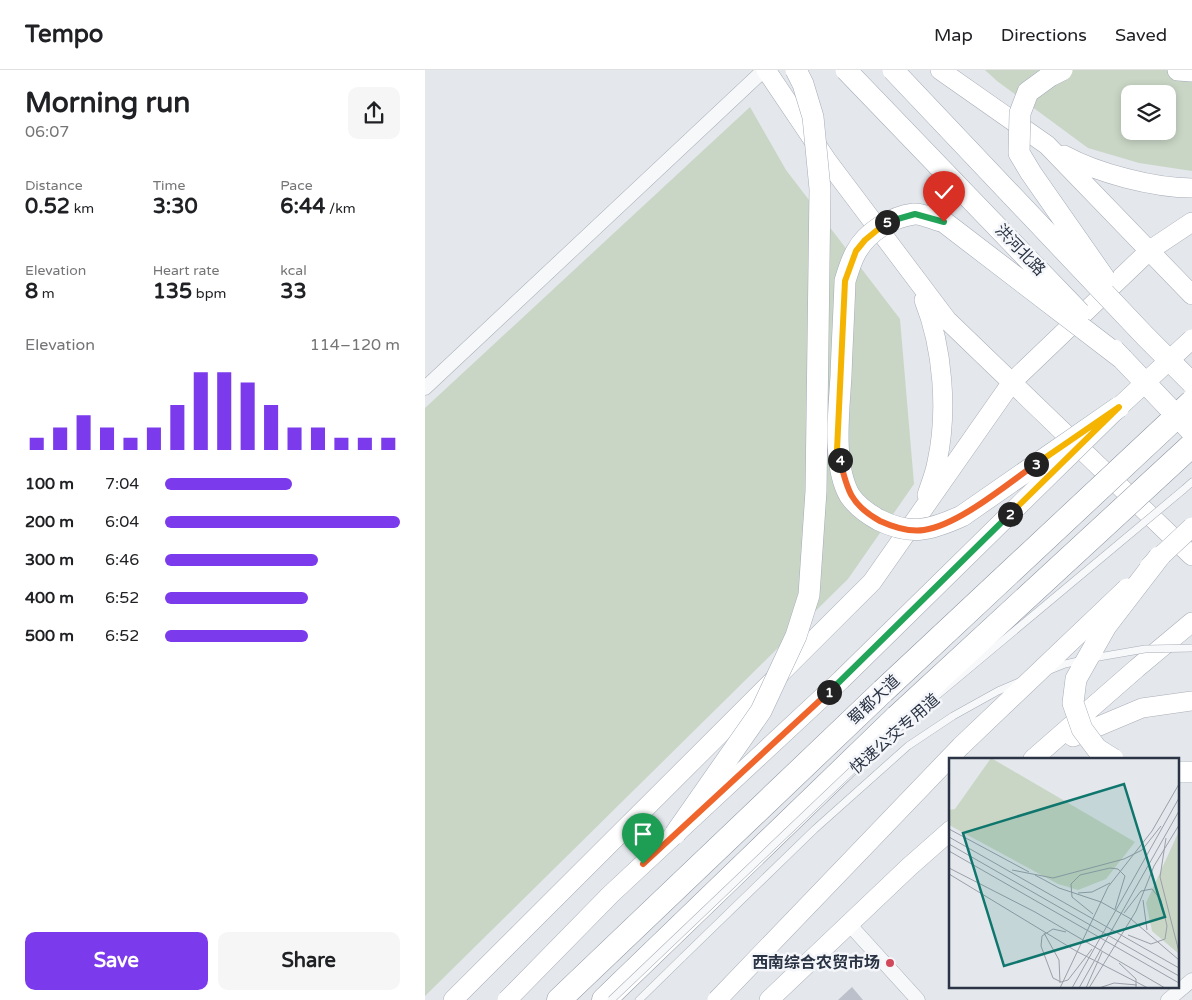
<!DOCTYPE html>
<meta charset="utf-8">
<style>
body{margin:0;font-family:"Varela Round","Noto Sans SC",sans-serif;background:#f6f6f6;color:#202124;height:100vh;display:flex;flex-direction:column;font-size:19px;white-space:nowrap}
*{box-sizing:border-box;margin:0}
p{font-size:16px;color:#757577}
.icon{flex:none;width:28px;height:28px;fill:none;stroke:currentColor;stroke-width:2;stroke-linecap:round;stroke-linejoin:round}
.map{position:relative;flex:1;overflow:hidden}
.drawer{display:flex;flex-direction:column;background:#fff;width:425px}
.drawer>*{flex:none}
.fabs{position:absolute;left:696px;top:15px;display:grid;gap:10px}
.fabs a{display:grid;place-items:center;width:55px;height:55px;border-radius:10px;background:#fff;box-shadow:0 2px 8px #0003;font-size:25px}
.pin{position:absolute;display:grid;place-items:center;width:42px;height:42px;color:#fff;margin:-51px -21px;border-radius:50% 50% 50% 0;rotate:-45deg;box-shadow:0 0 5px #0007}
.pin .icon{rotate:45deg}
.km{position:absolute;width:25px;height:25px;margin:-12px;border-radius:50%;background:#222;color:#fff;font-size:14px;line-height:25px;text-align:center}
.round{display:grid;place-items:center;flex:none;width:52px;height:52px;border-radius:10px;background:#f6f6f6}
.summary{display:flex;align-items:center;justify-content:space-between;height:85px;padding:0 25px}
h1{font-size:28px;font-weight:700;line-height:38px}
.figures{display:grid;grid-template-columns:repeat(3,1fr);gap:8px;height:85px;padding:5px 25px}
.figures div{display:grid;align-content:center}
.figures b{font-size:21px;font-weight:700}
.figures small{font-size:14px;font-weight:400}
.figures p{font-size:14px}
.chart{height:140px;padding:10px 25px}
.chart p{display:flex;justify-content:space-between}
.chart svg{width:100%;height:90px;margin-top:5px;stroke:#7c3aed;stroke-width:6}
.cta{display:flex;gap:10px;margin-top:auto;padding:10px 25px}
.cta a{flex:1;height:58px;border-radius:10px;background:#7c3aed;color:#fff;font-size:20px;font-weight:700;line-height:58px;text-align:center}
.cta a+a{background:#f6f6f6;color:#202124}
ul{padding:0 25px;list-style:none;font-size:16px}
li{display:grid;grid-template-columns:80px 60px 1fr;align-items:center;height:38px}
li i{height:12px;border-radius:6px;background:#7c3aed}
header{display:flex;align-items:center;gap:30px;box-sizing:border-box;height:70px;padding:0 25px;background:#fff;border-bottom:1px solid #e0e0e0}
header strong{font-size:24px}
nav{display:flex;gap:28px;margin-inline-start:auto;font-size:18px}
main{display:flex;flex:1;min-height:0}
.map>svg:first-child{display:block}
</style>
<header>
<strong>Tempo</strong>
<nav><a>Map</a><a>Directions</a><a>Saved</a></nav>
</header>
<main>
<section class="drawer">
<div class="summary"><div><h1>Morning run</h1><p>06:07</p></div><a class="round"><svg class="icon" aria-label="share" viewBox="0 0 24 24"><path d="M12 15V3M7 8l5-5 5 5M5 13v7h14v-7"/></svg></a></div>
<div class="figures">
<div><p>Distance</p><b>0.52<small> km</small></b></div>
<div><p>Time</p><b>3:30</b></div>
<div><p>Pace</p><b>6:44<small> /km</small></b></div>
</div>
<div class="figures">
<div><p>Elevation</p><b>8<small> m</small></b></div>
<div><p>Heart rate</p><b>135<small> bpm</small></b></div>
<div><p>kcal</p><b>33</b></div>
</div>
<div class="chart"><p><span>Elevation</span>114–120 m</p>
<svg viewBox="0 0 160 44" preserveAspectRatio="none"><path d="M5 44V38M15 44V33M25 44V27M35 44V33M45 44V38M55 44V33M65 44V22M75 44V6M85 44V6M95 44V11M105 44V22M115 44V33M125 44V33M135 44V38M145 44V38M155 44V38"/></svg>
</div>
<ul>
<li><b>100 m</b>7:04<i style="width:54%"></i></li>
<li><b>200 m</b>6:04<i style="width:100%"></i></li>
<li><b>300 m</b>6:46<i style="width:65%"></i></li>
<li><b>400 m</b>6:52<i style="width:61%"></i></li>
<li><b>500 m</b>6:52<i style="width:61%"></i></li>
</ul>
<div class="cta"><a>Save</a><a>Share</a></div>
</section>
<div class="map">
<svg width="767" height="930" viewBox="0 0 767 930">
<rect width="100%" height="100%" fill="#e4e7ec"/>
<path fill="#c9d6c5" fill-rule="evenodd" d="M560,0H767V101L714,93L663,78L572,11ZM705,24H742V61H705Z
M325,37L361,100L475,249L489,414L423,509L0,926V338Z"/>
<path fill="#bbc0ca" d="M427,917L438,930H413Z"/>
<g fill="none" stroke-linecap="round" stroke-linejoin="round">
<g stroke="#a9aeb7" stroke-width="8">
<path id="lane" d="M758,420L767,412
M214,930L258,887"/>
</g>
<g stroke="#a9aeb7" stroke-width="15">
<path id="street" d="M0,318L339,0
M424,854L493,930
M743,930L767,910"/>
</g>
<g stroke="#a9aeb7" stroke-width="20">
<path id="secondary" d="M341,0L403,92L522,250L767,486
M515,0L622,75L767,225
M639,85C672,103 729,118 767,118
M499,230C518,278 523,342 512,392C510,404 505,415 502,425
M648,667L717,638L767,631
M608,689L712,598L767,552
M28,930L447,512L587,312L725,180L767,152
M344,930L484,797L526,760"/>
</g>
<g stroke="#a3abb8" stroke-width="22">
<path id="primary" d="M753,0L767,1
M753,702H767"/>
</g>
<g stroke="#8b94a3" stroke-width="25">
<path id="highway" d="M134,930L458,621
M179,930L472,647"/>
</g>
<use href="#lane" stroke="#f7f8fa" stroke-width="7"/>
<use href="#street" stroke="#f7f8fa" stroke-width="14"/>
<use href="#secondary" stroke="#fff" stroke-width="19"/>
<use href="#primary" stroke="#fff" stroke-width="21"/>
<use href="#highway" stroke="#fff" stroke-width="24"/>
<g stroke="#a9aeb7" stroke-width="8" stroke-linecap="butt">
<path id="lane-bridge" d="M668,588L720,579L767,578
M625,600L640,594L658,590
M509,628L758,420
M258,887L390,759L483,676L528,646L573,621L594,612
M186,930L461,668L480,653"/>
</g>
<g stroke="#a9aeb7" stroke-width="20" stroke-linecap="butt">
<path id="secondary-bridge" d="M724,497L767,457
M82,930L186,824L416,610L694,337L767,269
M292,930L536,676L702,518"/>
</g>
<g stroke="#a3abb8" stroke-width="22" stroke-linecap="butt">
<path id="primary-bridge" d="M421,0L655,243
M468,0L720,266L767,313
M637,0L625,6L603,22L595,43L594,83L606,103L680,209
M689,280L767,362
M694,337L537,446C506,460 486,466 454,450C443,444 432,436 425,426C407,396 414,340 416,306C417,274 419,243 420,211C423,201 426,191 431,182C442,162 466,147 489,144C497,143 510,150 519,152L699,290
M688,689L672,679L657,659L648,633L651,609L681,556L734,487
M250,764L336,641L371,566L384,525L391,421L395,119L388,47L378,14L371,0"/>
</g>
<g stroke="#8b94a3" stroke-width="25" stroke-linecap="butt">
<path id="highway-bridge" d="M458,621L767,332
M472,647L767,375"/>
</g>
<use href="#lane-bridge" stroke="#f7f8fa" stroke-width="7"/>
<use href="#secondary-bridge" stroke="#fff" stroke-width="19"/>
<use href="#primary-bridge" stroke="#fff" stroke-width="21"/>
<use href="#highway-bridge" stroke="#fff" stroke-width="24"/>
</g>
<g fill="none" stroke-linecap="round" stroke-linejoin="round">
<g stroke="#fff" stroke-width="10">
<path id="split-1" d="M218,794L404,622"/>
</g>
<g stroke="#fff" stroke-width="10">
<path id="split-2" d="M404,622L585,444"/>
</g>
<g stroke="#fff" stroke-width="10">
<path id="split-3" d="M585,444L694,337L611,394"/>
</g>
<g stroke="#fff" stroke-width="10">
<path id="split-4" d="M415,390C422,420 426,435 455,451C468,457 485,462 499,460C534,455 582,414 611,394"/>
</g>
<g stroke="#fff" stroke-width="10">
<path id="split-5" d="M415,390L412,380L420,211L431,181L440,170L462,152"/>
</g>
<g stroke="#fff" stroke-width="10">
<path id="split-6" d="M462,152L490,144L519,152"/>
</g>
<use href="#split-1" stroke="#f0652b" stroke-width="6"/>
<use href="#split-2" stroke="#22a559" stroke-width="6"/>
<use href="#split-3" stroke="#f5b400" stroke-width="6"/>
<use href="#split-4" stroke="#f0652b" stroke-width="6"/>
<use href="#split-5" stroke="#f5b400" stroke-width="6"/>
<use href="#split-6" stroke="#22a559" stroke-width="6"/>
</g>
<circle fill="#d1495b" stroke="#f4f6f9" stroke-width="2" cx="465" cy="893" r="5"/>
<g text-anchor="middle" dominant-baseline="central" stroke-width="5" stroke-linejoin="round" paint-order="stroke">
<g font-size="16" fill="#2b3445" stroke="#f4f6f9">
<text transform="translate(595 180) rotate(46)">洪河北路</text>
<text transform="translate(449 630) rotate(-43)">蜀都大道</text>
<text transform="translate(470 664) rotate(-41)">快速公交专用道</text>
</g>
<g font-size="16" font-weight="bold" fill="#2b3445" stroke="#f4f6f9" text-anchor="end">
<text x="455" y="893">西南综合农贸市场</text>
</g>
</g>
<g transform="translate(524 688)">
<rect width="230" height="230" fill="#e4e7ec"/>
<path d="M42,0L186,84L157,121L129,132L109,126L0,67V52L6,51ZM230,73V196L203,173L197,145Z" fill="#c9d6c5"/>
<path fill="none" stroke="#9a9fa9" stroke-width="1" d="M0,71L80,114M0,79L230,210M217,80L211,119L230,194M0,86L230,218M0,93L230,225M0,110L86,154L216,230M63,112L104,120L175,101L193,92L212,68M0,116L127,193L199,230M86,117L110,130L152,144L182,161L230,202M129,135L143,134L161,125M194,142L198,172M175,155L192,133L203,131L212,142L218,168L216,181L202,186L179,177M144,156L123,139L122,126L131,117L161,110L169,111L176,118L166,151M117,174L104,171L93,178L92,188L104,220L112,224L119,222L143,191M95,175L110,202L111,225M170,205L187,221V230M111,230L159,129L203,73L230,26M123,230L230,40M130,230L230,53M137,230L153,194M140,230L187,153L205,108L230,67M150,230L165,225L188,227"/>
<path fill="#0f766e" fill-opacity="0.15" stroke="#0f766e" stroke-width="2.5" d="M175,26L216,159L55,208L14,75Z"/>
<rect width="230" height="230" fill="none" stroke="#2b3445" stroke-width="2.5"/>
</g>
</svg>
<div class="fabs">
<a><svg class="icon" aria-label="layers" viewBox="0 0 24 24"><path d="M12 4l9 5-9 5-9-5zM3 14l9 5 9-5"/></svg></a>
</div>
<div class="pin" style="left:218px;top:794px;background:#1e9e55"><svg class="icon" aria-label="arrive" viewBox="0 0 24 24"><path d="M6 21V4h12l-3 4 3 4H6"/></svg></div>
<div class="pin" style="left:519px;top:152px;background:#d93025"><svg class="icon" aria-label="check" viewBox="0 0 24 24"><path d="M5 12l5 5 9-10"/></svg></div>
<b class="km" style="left:404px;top:622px">1</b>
<b class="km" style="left:585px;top:444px">2</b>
<b class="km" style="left:611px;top:394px">3</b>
<b class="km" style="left:415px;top:390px">4</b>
<b class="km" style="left:462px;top:152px">5</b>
</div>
</main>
